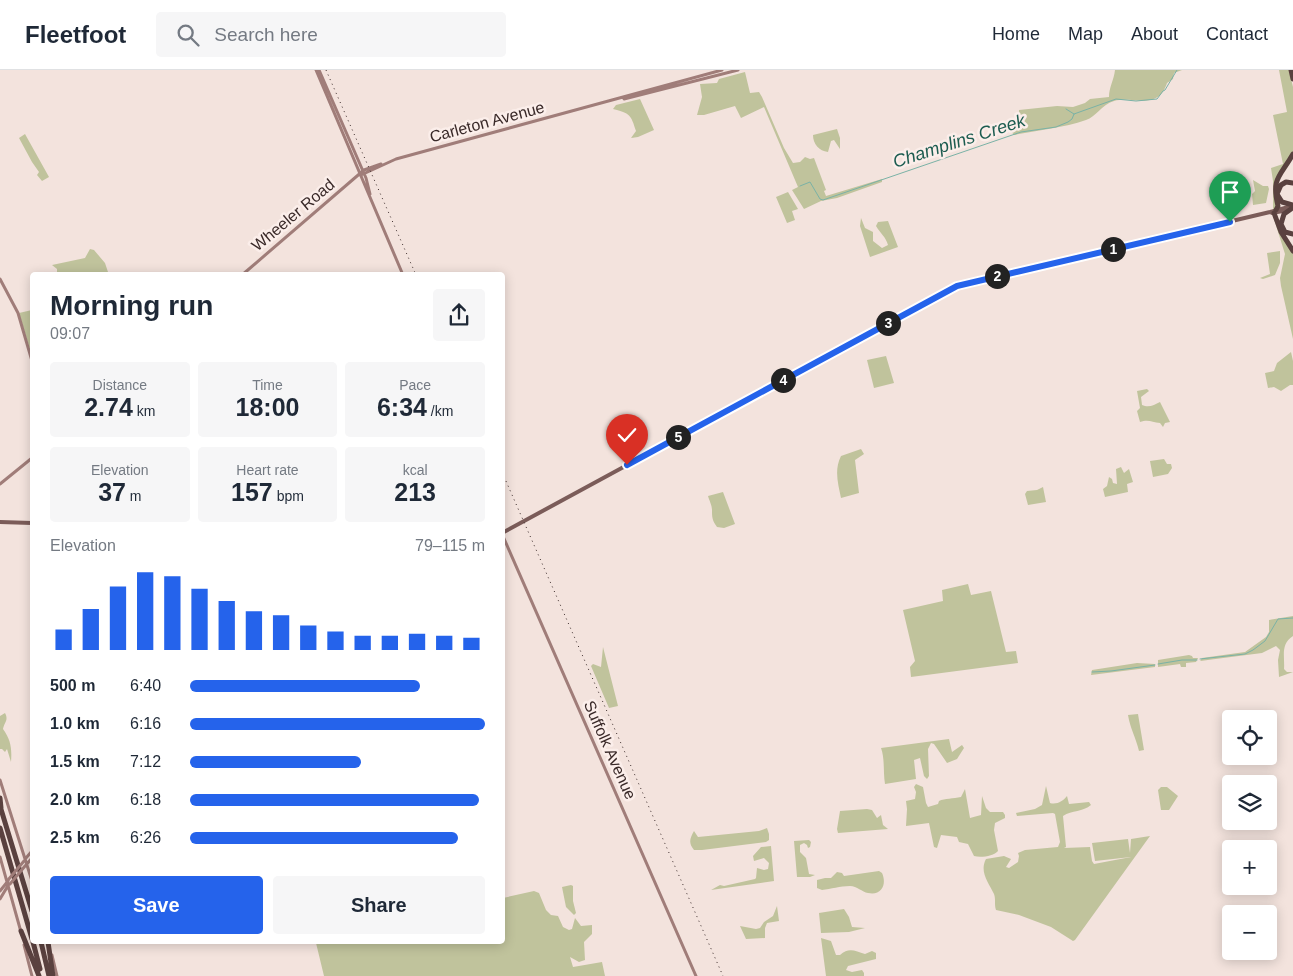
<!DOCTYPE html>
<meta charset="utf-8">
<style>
body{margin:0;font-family:Arial,sans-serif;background:#f6f6f7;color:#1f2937;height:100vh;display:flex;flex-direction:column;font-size:19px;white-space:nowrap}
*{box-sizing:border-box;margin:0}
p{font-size:16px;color:#747a83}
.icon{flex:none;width:28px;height:28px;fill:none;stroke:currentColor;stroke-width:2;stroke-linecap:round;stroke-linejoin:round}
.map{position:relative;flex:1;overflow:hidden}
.details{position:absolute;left:30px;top:202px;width:475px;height:672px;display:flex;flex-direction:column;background:#fff;border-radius:5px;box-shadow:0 2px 12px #0003}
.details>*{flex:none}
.fabs{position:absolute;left:1222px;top:640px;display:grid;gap:10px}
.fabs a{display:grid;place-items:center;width:55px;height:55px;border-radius:5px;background:#fff;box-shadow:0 2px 12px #0003;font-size:25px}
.pin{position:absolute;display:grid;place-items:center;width:42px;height:42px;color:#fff;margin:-51px -21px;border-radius:50% 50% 50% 0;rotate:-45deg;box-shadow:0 0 5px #0007}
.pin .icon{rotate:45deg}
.km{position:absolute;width:25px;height:25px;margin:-12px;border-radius:50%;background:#222;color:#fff;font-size:14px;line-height:25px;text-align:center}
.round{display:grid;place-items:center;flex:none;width:52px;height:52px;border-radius:5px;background:#f6f6f7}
.overview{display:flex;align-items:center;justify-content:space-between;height:85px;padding:0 20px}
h1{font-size:28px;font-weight:700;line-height:38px}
.figures{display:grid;grid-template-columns:repeat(3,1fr);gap:8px;height:85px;padding:5px 20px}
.figures div{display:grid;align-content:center;border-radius:5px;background:#f6f6f7;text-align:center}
.figures b{font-size:25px;font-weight:700}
.figures small{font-size:14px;font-weight:400}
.figures p{font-size:14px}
.chart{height:140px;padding:10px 20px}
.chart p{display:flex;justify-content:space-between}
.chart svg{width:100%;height:90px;margin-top:5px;stroke:#2563eb;stroke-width:6}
.action{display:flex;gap:10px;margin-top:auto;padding:10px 20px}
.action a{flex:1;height:58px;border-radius:5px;background:#2563eb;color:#fff;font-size:20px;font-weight:700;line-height:58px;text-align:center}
.action a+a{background:#f6f6f7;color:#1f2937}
ul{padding:0 20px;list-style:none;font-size:16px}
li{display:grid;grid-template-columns:80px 60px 1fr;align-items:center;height:38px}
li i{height:12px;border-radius:6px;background:#2563eb}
header{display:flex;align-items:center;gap:30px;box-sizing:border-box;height:70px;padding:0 25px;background:#fff;border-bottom:1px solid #e0e1e3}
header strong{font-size:24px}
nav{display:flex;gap:28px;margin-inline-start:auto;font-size:18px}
.search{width:350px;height:45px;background:#f6f6f7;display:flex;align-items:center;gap:12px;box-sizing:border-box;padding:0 18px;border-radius:5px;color:#747a83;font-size:19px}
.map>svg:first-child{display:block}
</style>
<header>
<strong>Fleetfoot</strong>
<div class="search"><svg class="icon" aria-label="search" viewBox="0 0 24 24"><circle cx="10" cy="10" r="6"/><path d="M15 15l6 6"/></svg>Search here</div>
<nav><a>Home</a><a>Map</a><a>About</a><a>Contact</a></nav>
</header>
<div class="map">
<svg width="1293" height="906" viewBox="0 0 1293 906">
<rect width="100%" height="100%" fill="#f3e3dd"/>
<path fill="#c0c39c" d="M1115,0H1182L1174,3L1173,9L1167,13C1158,41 1134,26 1114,31C1101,35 1096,47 1086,50C1063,58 1038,60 1014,65L1011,61L1019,52V40L1057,36L1073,37L1085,33L1090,29L1109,27C1109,17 1114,10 1115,0Z
M1279,0H1289L1293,17V82L1278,105L1277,138L1273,139V111L1271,98L1283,94L1273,45L1287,42Z
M745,2L750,23L759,22L762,27L784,78L793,93L800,92L805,87L810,89L814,88L826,120L824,121L826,126L882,109V112L837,128L821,131L804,139L792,120L798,117L764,37L741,48L735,36L704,45H697L702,27L700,14L717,13L719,9Z
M640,29L654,60L638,67L631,68L636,61C631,45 630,43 613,39L616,35Z
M837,59L840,68V79L834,70L831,71L828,82C819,81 813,74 813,65Z
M25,64L49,107L42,111L37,105L39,102L32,92L19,68Z
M1253,110L1263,116H1268L1269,119L1266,133L1253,135L1252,124L1255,121Z
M788,122L798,139L792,141L795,150L787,153L776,127Z
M1273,146L1293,183V269L1281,216L1280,208L1285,184Z
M861,148L865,158L873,162V171L882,178L888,175C886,167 880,163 876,156L878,152L888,151L898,177L870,187L860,156Z
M90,179L94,180L105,193L109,205H57V199L52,195L85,188Z
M1280,181V193L1275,205L1263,209L1260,208L1270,204L1267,183Z
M32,240V286L19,243Z
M1291,282L1293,291V315H1290L1281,321L1274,317L1268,318L1265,303L1274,301L1277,293Z
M886,286L894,313L874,318L867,290Z
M1147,319L1149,321L1141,327L1142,335C1149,338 1154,335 1160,332L1170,352L1165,353L1163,357L1160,353C1152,352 1148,349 1140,352L1137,341L1140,338L1137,321Z
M861,379L864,384L855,390L859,423L841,428C838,413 834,400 841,386Z
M1164,389L1167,394H1171L1172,398L1168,404L1153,407L1150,391Z
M1121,397L1124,403L1129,399L1133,412L1127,414L1128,422L1105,427L1103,419L1107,416L1109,407L1112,409L1113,413L1117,414L1116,399Z
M1043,417L1046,432L1028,435L1025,424L1027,421L1037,420Z
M723,422L735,454L724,458L717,457C712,450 712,447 712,440C712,435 709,430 708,426Z
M968,514L971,525L991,521L1006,582L1016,581L1018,593L911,607L910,597L915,591L903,540L943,531L942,520Z
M1293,546V566C1280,574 1285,587 1284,599L1287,602H1293L1279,607L1278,590L1280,580L1276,576L1262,583L1200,591L1202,588L1245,582L1266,567L1269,562V550Z
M603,577L618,636L609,638L591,596L593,594L601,597Z
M1189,585L1192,586L1193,588H1198L1196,592L1186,593V597H1181L1180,594L1158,597V590Z
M1137,593L1155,594V597L1091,605L1092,600Z
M5,643C9,650 4,653 3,659C11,670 12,679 11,692L7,679L5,682L2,679H0V646Z
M1138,644L1144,680L1139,681C1136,668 1130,658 1128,645Z
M949,669L952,682L962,675L964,678L957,689L947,693L934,674L931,673L928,679L929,706L927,709L924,706L920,688L914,690L916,709L885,714C883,702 885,689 881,678Z
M916,714L923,717L926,733L928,737L938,734L939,731C945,728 953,729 961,727L965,719L970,748L981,745L982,726L986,738L990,742H1003L1005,745V748L995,753L994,760L998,781C994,786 981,788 974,786L968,774L959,772L957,767L941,765L937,778L934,777L929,753L906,756L907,739L906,731L915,729L916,722L914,717Z
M1046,716L1050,733C1057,735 1063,731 1067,726L1069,734L1089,732L1091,735C1083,742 1072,740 1063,746L1066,777L1064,778L1090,777L1092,791L1094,794L1131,787L1095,791L1092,773L1128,769L1130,783L1131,769L1150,766L1075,870L1073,871L1051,857L1019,845L996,840C994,835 996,829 994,824C989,813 979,802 986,789L1004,786L1011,789L1006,797L1009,798L1018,792L1019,786L1018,783L1025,780L1058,777L1060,772L1055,744L1053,743L1017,746L1016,743L1035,739L1042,735Z
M1161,717H1167L1178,726L1169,740H1161L1158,720Z
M867,739L872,740L877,748L881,745L883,755L888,759L838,763L837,759L840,741Z
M767,758L769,764V770L766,772L702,780H694C688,773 690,768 694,761L698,767L759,761Z
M809,770L811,772L810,777L808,778L807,775L804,773L800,775V782L806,788L809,804L815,805L810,807H797L794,771Z
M771,776L774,811L711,820L720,815L724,816L755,809L756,808L757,798L764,800L768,799L769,793L764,788L754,791L753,786L761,777Z
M879,801L882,803C887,814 882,826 868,823C862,822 857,816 850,816C840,816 831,819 822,820L817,818V810L825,808H831L837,802L842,803L844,806Z
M571,815L573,816V831L576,843L574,845L566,837L562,817Z
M534,821L539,823L546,840L551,845L558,846L563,857L569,860L572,859L575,848L581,856L592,855V864L584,872L585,890L579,892L570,887L573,897L602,892L605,906H324L316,873L502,872L503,828Z
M777,836L779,851L767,853L765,858V868L746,869L740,856L756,859L760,858L764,852L773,846Z
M844,839L849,847L852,857L865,858L849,862L821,863L819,843Z
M821,868L831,871L836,885H840C849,877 855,881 865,884L872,881L876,883V889L848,896L846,900L852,902L862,900L864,903V906H826Z"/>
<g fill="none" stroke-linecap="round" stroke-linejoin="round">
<path stroke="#7ab2a6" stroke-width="1" d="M1066,39L1074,44
M800,116L810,112L820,129L823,130L1021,62L1056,57L1068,52L1072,49L1074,44L1116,29L1136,31L1157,29L1163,21L1165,20L1177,0
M1200,589L1245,584L1253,580L1265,571L1278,549L1293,548
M1158,594L1182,590H1197
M1092,602L1111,601L1155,595"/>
<path stroke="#a07d79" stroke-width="3" d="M316,0L403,205
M319,0L366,108L370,124
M624,29L738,0
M361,105L396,89L722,0
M242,205L364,100L381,94
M0,209L18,243L32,291
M0,414L32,388
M502,464L696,906
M0,710L32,811
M0,787L21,862
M26,788L32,781
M26,795L32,788
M0,821L8,811
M0,829L9,814
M24,875L32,906
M52,885L57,906"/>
<path stroke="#7b5c59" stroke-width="4" d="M1272,143L1288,140
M0,452L32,453
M502,463L957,216L1270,142L1292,136"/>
<path stroke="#5a413f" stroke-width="5" d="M1291,0L1293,9
M1293,113L1286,112L1281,115L1277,124L1282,132L1293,135
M1291,139L1284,144L1281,154L1285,162L1293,164
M1276,140L1278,136C1271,108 1280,107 1293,84
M1274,143L1281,162L1293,181
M0,728L1,738
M0,736L32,841
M0,758L32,869
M21,861L39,906
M33,872L40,899
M41,872L49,906
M48,872L53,906"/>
<path stroke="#392928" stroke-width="1" stroke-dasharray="1 4" stroke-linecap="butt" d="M326,0L416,205
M502,402L723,906"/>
<path stroke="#a07d79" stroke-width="3" d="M8,810L24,791
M10,814L25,796"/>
</g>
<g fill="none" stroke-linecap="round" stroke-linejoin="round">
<g stroke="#fff" stroke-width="10">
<path id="route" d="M627,395L957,216L1230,152"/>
</g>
<use href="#route" stroke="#2563eb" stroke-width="6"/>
</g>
<g text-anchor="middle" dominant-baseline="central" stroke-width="5" stroke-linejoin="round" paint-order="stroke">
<g font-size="16" fill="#392928" stroke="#fbeeea">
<text transform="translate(487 52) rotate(-15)">Carleton Avenue</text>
<text transform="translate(293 145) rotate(-40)">Wheeler Road</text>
<text transform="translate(610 680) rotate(66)">Suffolk Avenue</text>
</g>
<g font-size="18" font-style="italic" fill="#1c5c50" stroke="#fbeeea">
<text transform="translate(959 71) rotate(-18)">Champlins Creek</text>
</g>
</g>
</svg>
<div class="fabs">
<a><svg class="icon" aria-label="locate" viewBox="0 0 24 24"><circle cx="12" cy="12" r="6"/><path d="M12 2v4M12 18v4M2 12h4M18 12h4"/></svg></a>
<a><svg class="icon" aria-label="layers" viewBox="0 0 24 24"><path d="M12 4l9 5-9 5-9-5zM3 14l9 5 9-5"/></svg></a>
<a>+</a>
<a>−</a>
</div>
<div class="pin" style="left:1230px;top:152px;background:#1e9e55"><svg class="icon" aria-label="arrive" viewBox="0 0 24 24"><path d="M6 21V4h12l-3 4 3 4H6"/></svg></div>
<div class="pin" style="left:627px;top:395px;background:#d93025"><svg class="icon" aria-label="check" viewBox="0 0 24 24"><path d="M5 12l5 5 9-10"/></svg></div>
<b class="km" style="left:1113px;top:179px">1</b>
<b class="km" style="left:997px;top:206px">2</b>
<b class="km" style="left:888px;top:253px">3</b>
<b class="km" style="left:783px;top:310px">4</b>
<b class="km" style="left:678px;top:367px">5</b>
<section class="details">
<div class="overview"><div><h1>Morning run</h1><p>09:07</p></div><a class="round"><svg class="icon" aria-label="share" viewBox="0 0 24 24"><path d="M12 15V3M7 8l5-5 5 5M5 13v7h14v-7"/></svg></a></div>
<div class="figures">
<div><p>Distance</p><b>2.74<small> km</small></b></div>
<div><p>Time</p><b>18:00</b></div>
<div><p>Pace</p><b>6:34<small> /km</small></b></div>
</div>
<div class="figures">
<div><p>Elevation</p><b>37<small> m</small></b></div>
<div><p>Heart rate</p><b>157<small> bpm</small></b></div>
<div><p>kcal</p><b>213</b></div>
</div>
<div class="chart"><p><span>Elevation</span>79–115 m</p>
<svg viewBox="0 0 160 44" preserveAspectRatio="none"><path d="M5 44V34M15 44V24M25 44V13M35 44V6M45 44V8M55 44V14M65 44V20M75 44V25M85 44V27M95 44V32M105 44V35M115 44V37M125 44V37M135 44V36M145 44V37M155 44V38"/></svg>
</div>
<ul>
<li><b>500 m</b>6:40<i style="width:78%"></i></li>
<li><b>1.0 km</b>6:16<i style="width:100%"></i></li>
<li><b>1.5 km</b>7:12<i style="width:58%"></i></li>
<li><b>2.0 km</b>6:18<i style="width:98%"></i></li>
<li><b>2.5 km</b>6:26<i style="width:91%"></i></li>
</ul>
<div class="action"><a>Save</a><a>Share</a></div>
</section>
</div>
